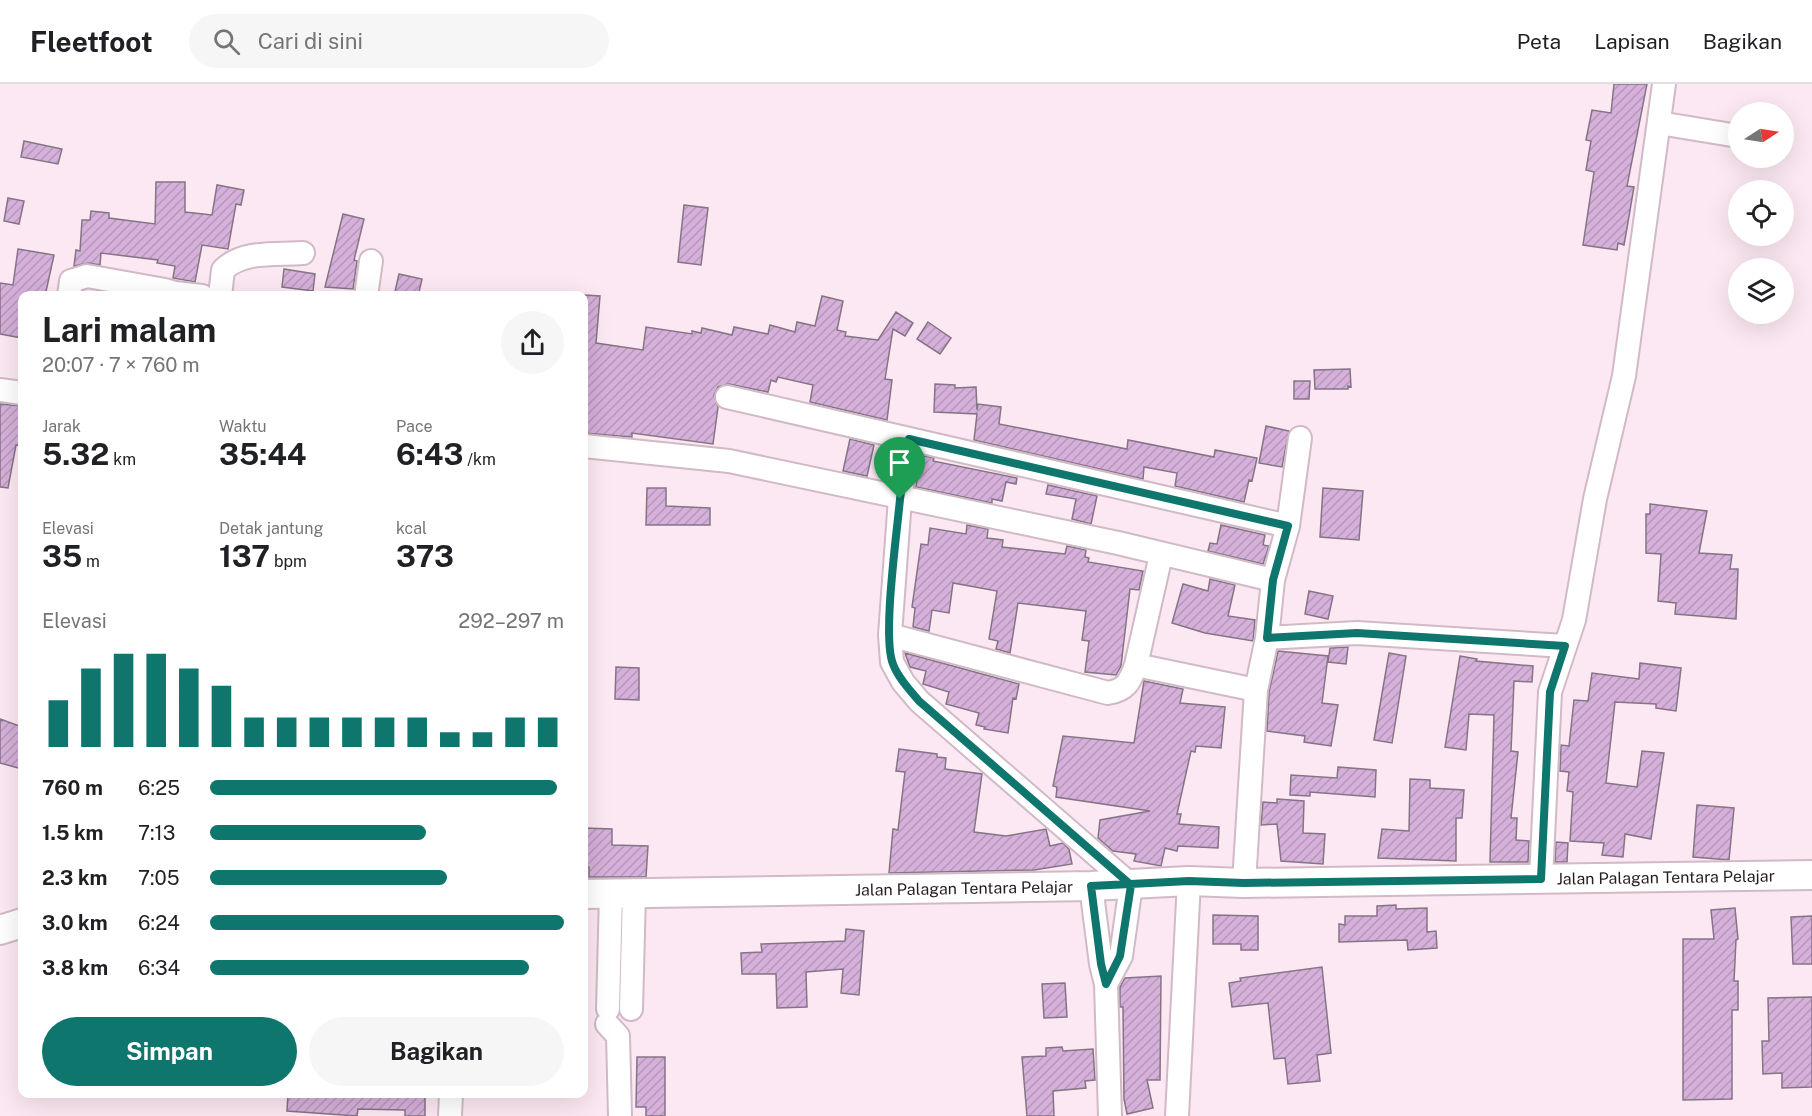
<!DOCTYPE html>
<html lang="id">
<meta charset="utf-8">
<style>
body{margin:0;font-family:"Public Sans",sans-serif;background:#f6f6f6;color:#202124;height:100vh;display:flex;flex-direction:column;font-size:22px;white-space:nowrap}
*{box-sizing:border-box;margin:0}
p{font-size:20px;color:#757577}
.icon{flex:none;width:33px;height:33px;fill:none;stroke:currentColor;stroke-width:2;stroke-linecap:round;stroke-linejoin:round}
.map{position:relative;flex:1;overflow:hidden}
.sheet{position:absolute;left:18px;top:207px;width:570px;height:807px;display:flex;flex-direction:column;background:#fff;border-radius:12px;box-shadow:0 6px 24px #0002}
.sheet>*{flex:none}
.needle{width:39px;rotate:78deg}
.controls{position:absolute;left:1728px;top:18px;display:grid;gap:12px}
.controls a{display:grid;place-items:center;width:66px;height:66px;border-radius:50%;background:#fff;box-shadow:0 6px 24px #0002;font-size:30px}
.pin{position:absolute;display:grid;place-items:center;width:51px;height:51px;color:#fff;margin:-62px -26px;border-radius:50% 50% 50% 0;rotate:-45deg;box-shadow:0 0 6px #0007}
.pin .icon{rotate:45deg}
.round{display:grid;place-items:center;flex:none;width:63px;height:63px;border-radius:32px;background:#f6f6f6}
.summary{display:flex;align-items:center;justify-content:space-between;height:102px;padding:0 24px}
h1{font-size:33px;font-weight:700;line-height:45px}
.figures{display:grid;grid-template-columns:repeat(3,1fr);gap:9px;height:102px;padding:6px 24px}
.figures div{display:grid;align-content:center}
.figures b{font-size:30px;font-weight:700}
.figures small{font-size:16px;font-weight:400}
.figures p{font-size:16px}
.chart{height:168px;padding:12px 24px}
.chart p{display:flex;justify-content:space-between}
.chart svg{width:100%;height:108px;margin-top:6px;stroke:#0f766e;stroke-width:6}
.cta{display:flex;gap:12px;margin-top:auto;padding:12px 24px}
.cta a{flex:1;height:69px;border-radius:36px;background:#0f766e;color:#fff;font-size:24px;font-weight:700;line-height:69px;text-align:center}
.cta a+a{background:#f6f6f6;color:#202124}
ul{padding:0 24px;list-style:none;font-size:20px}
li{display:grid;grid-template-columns:96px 72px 1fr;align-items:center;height:45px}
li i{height:15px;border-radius:8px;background:#0f766e}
header{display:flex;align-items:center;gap:36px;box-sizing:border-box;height:84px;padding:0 30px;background:#fff;border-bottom:2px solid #e0e0e0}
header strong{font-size:28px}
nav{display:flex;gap:33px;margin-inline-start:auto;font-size:21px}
.search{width:420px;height:54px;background:#f6f6f6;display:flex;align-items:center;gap:15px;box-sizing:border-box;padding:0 21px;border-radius:33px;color:#757577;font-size:22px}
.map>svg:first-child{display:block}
</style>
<header>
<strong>Fleetfoot</strong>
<div class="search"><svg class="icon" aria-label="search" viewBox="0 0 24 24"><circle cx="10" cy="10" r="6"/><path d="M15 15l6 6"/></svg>Cari di sini</div>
<nav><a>Peta</a><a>Lapisan</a><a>Bagikan</a></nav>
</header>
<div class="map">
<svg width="1812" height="1032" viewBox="0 0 1812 1032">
<defs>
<pattern id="building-hatch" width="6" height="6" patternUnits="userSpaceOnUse" patternTransform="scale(1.5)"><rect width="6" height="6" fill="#d5b0da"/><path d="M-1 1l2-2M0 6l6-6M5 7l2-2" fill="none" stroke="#b797bb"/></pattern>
</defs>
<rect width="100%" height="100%" fill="#fce8f2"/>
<path fill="url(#building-hatch)" stroke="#847485" stroke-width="1.5" d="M1614,0H1647L1627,102L1634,103L1627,144L1624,161L1618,159L1617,166L1583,161L1594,88L1586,86L1591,57L1586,56L1592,26L1611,29Z
M24,57L62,65L58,80L21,73Z
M156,98H185V128L212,131L217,101L244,106L241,121L236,120L228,165L202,161L195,198L173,194L175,182L157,179L158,176L101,169L100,181L89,179L74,182L76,166L80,167L82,136H90L91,127L109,129V134L155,140Z
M8,114L24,117L19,140L4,137Z
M684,121L708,124L701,181L678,178Z
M343,130L364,135L354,176L357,177L353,205L325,203Z
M18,165L54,171L45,212H22V254L0,250V199L13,201Z
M284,185L315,190L313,207L282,203Z
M399,190L422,195L418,212H394Z
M584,211L600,212L596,259L643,266L646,243L692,250V247L701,249L702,244L732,251L734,243L768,250L770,241L795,248L797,238L815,242L822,212L843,217L837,246L846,248L845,252L878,256L896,228L913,239L905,252L893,245L885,295L892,296L887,336L810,318L813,301L778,293L776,298L771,296L768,308L729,300L718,303L714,311L718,323L713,360L632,349V353L584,349Z
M928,238L951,254L940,270L917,255Z
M1350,285L1351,303L1348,302V305H1315L1314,286Z
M1294,297H1310L1309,315H1294Z
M935,300L955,301V304L976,303L977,326L978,320L1001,323L999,340L1127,365L1128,356L1214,373L1215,366L1257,374L1252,397L1249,396L1244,418L1175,402L1177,389L1144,383L1143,395L974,356L977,330L934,328Z
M0,320L22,322V351L21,362L16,361L8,404L0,403Z
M1266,342L1289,347L1282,383L1259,379Z
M850,355L874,361L867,392L843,387Z
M920,371L934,374L933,377L1017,394L1016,400L1006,398L1002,417L992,415V419L916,403Z
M1048,401L1097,412L1091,440L1072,435L1076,415L1046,410Z
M647,404H666V422L710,424V441H646Z
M1323,404L1363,407L1359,456L1320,453Z
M1650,420L1707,427L1699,469L1732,471L1730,485H1738L1736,535L1675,530L1676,519L1658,517L1661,470L1646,469V430H1650Z
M967,441L988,445L987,454L1003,456L1002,463L1065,470L1067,462L1086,466L1085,473L1089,474L1088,478L1143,487L1139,506L1130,505L1121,582L1116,591L1085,588L1089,557L1082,556L1086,527L1018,519L1010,569L996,565L998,557L989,555L997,507L953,499L949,529L932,526L929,547L913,543L915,524L912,523L921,460L928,461L930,444L966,450Z
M1221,441L1265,451L1263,461L1269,462L1263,480L1208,467L1210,459L1217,460Z
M1210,495L1235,501L1228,532L1255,536L1253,557L1205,549L1172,539L1183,500L1208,507Z
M1309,507L1333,512L1328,535L1305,530Z
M1348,563L1346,580L1328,578L1330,564Z
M1278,567L1328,572L1322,619L1338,621L1331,662L1304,658L1305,652L1267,647L1269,608Z
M905,569L1019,600L1016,615L1013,614L1008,649L984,645L985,643L976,641L979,629L946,620L949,608L923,600L926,587L910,583Z
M1389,569L1406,572L1392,659L1374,656Z
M1460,572L1477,575L1476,577L1533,582L1532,598L1514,597L1511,667L1518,668L1511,734H1517L1516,756L1529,757L1528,778H1490L1494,631L1469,630L1466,666L1445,663Z
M1640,579L1681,584L1676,627L1656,624V620L1615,618L1606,699L1637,703L1642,667L1664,669L1651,755L1625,750L1623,773L1602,771L1604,759L1570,757L1573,708L1567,707L1569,688L1560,687L1561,661L1569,662L1574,616L1588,617L1592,589L1639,595Z
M616,583L639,584V616L615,615Z
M1144,597L1183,605L1180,619L1225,623L1221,664L1196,662L1195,668L1191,667L1177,730H1181L1179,740L1219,743L1218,764L1178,762L1177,767L1165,764L1161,782L1134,777L1136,770L1113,767L1098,754L1100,736L1150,727L1056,713L1057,703L1053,702L1063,652L1134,659Z
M0,635L22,643V685L0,679Z
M899,665L937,670V673L946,674L945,685L982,690L974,748L1006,752L1046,745L1050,762L1063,759L1069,765L1072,780L1034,786L889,789L893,745L898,746L905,688L896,687Z
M1338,683L1376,686L1375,713L1310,708V712L1290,711L1291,691L1337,694Z
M1410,695L1430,696V704L1464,706L1462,734H1456V777L1378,774L1382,745L1409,747Z
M1277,715L1304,717L1303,749L1325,750L1323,780L1281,777L1277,740L1261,741L1263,718L1277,719Z
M1697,721L1734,724L1729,776L1693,773Z
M584,744L612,745V761L648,762L646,793H589V783H584Z
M1556,758L1568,759L1567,778H1555Z
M1396,821V825L1427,824V848L1436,847L1437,864L1408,866L1407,856L1339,858V840L1345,841V832H1377V822Z
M1735,824L1738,855L1736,856L1734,897H1738V926H1732V1015L1683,1016V855H1714L1711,826Z
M1213,831L1258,832V866H1241V860H1213Z
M1812,832V880H1793L1791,833Z
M846,845L864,847L859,911L841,909L843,885L806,888L807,923L777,924L776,890H742L741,869L762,868L761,860L845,857Z
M1322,883L1331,969L1317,971L1320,997L1288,1000L1285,974L1274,975L1268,919L1232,923L1229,899L1241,897L1240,894Z
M1161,892L1160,996H1147L1153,1024L1127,1030L1124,1015L1123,923H1120V903L1125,894Z
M1065,899L1067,933L1044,934L1042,900Z
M1812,913V1003L1782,1004V989L1763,990L1762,957H1769L1768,914Z
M1062,963L1063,967L1093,965L1095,996L1085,997L1086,1004L1053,1007L1054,1032H1027L1022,973L1046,972V964Z
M637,973H665V1032H646V1023H636Z
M288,1010H425V1032H405V1026L358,1025L357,1032L287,1027Z"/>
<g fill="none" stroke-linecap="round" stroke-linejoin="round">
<g stroke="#d1bac6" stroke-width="26">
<path id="minor" d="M1659,39L1738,52
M175,209L202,212
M69,212L71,197L87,192L165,206L175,209V212
M220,212L223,186C243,166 276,171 303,169
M366,212L371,177
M0,306L22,309
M727,313L1288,442
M909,355L900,415L890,551L892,578L903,598L919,617L1131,801L1121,872L1106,900
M584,362L729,377L1118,459L1273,496
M890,551L1108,609C1126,606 1130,598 1136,581L1161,471
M1267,554L1357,549L1565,562
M1136,581L1256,606
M1541,795L1550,608L1574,536L1595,415L1624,292L1664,0
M1244,799L1256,606L1267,554L1273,496L1288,442L1300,354
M1091,802L1101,880L1106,900L1110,1032
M608,925L611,809
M631,925L634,809
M607,940L618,952L620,1032
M450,1032L451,1010
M1177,1032L1189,797"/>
</g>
<g stroke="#d1bac6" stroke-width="32">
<g id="major">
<path id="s1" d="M584,810L1091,802L1189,797L1244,799L1812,791"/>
<path d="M0,846L22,839"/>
</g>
</g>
<use href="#minor" stroke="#fff" stroke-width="22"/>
<use href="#major" stroke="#fff" stroke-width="28"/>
</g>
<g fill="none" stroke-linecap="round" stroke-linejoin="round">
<g stroke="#fff" stroke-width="12">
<path id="route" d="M900,415C897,449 882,553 893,580C898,594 910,606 919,617L1131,801L1120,872L1106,900L1101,880L1091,802L1189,797L1244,799L1541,795L1550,608L1565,562L1357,549L1267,554L1273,496L1288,442L909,355L900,415"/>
</g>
<use href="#route" stroke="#0f766e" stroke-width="8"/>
</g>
<g text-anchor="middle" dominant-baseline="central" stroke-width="4.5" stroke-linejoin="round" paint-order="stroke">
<g font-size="16" fill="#251c21" stroke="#fff">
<text stroke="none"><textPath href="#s1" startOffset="1082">Jalan Palagan Tentara Pelajar</textPath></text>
<text stroke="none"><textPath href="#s1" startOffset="380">Jalan Palagan Tentara Pelajar</textPath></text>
</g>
</g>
</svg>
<div class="controls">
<a><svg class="needle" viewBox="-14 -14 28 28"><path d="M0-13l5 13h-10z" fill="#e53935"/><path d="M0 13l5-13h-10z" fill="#757577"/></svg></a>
<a><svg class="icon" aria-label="locate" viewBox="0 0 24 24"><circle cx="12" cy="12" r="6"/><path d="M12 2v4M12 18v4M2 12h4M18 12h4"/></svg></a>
<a><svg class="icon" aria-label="layers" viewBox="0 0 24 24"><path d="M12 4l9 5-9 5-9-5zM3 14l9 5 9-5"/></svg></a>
</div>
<div class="pin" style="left:900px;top:415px;background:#1e9e55"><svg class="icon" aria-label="arrive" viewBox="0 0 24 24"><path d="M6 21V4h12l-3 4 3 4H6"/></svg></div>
<section class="sheet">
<div class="summary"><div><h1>Lari malam</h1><p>20:07 · 7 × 760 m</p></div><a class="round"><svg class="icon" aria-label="share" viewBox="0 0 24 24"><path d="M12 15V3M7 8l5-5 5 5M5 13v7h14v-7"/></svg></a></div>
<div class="figures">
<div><p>Jarak</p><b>5.32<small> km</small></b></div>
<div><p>Waktu</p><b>35:44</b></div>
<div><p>Pace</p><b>6:43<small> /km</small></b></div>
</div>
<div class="figures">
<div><p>Elevasi</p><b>35<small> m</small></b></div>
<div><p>Detak jantung</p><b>137<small> bpm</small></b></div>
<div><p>kcal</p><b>373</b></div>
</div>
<div class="chart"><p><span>Elevasi</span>292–297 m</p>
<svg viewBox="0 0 160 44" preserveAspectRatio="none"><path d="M5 44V25M15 44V12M25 44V6M35 44V6M45 44V12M55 44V19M65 44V32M75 44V32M85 44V32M95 44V32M105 44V32M115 44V32M125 44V38M135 44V38M145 44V32M155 44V32"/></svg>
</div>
<ul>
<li><b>760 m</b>6:25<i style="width:98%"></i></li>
<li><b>1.5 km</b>7:13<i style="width:61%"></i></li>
<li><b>2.3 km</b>7:05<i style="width:67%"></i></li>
<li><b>3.0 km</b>6:24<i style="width:100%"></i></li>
<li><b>3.8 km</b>6:34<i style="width:90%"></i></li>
</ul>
<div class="cta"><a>Simpan</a><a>Bagikan</a></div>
</section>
</div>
